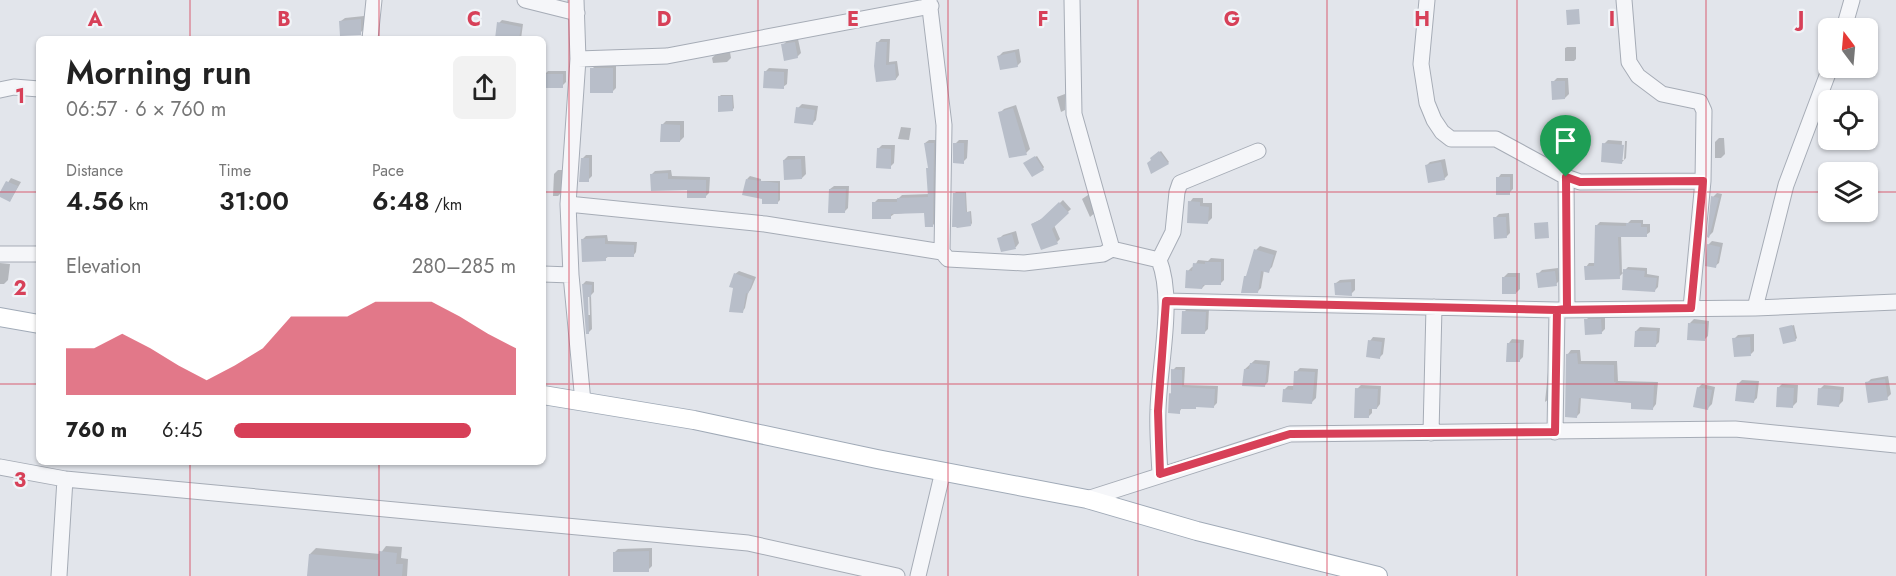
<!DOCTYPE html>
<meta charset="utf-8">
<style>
body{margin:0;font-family:Jost,sans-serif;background:#f2f2f2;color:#222;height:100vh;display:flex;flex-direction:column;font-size:22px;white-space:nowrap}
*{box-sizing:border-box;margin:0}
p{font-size:20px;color:#767676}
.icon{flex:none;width:33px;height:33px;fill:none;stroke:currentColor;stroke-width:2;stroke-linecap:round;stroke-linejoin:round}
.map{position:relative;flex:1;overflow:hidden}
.details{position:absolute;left:36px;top:36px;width:510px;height:429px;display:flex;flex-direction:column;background:#fff;border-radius:9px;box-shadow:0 2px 4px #0004}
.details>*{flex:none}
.needle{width:39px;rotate:344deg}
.tools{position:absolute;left:1818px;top:18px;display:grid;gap:12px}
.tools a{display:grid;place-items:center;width:60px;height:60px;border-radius:9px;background:#fff;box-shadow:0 2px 4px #0004;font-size:30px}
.pin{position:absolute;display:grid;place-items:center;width:51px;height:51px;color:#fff;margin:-62px -26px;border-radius:50% 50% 50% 0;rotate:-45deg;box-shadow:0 0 6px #0007}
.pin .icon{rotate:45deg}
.round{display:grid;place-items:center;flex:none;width:63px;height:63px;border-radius:9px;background:#f2f2f2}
.head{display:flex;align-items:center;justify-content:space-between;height:102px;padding:0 30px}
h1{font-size:33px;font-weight:600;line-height:45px}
.stats{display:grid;grid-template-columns:repeat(3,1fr);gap:9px;height:102px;padding:6px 30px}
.stats div{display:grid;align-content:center}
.stats b{font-size:26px;font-weight:600}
.stats small{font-size:16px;font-weight:400}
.stats p{font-size:16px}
.chart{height:168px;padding:12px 30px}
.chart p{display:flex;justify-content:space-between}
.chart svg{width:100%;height:108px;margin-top:6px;fill:#d74058;opacity:.7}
ul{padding:0 30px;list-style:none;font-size:20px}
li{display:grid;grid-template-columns:96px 72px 1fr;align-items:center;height:45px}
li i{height:15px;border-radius:8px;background:#d74058}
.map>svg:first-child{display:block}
</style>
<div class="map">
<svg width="1896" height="576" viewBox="0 0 1896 576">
<rect width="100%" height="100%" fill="#e2e5eb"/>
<path fill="#0003" fill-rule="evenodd" d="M364,16V29L360,33L341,21L345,18Z
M502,20L523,24L521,39H496L499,23Z
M798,39L801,53L797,57L783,45L787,41Z
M881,39H890L889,62L897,61L899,75L896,79L877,81L878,42Z
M1567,47H1576V59L1574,61H1565V48Z
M1019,49L1021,62L1017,66L999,56L1003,52Z
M730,52L731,58L727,62L713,63L712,58L716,54Z
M616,64V88L612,92L592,69L596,65Z
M769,68L788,69L787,84L783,87L765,72Z
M548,71H566V82L562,86L544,75Z
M1557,78H1568L1569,94L1565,98L1553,82Z
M1065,94V110L1061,112L1057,97Z
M721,95H733L734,108L732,110L719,97Z
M802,104L818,106L816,120L812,124L798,108Z
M1016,105L1030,149L1026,153L1000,113L1004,109Z
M666,121H684V137L680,141L662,125Z
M901,127L911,128L909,140L898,139Z
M1568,130L1580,133L1575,151L1572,155L1564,134Z
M1719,138H1724L1725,154L1721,158H1715V142Z
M929,140H937L936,222L932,226L926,211L894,214L890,217L874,203L878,199H898L902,195L930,194V167L925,143Z
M959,140H968L967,158L963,162L955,144Z
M1608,140L1622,141L1621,160H1624L1622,162L1604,144Z
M1625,141H1627L1626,158L1624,160Z
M882,145H895L894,163L890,167L878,149Z
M1161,151L1169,162L1168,163L1153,160L1152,158Z
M586,155H592V176L588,180L582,159Z
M788,156H805L806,174L802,178L784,160Z
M1037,156L1044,167L1043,169L1027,162Z
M1445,159L1448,175L1444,179L1426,166L1430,162Z
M558,170H564L562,192L558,196H553L554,174Z
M671,170L672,176L710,177L709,193L705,197L689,189L651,175L655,171Z
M1501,174H1513V189L1509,193L1498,178Z
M750,176L761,179V181H780V200L777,203L764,198L747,179Z
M11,178L21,182L10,201L0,195Z
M834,186H849L848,208L844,212L830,189Z
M956,192H966L967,212L971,211L972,223L971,225L954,194Z
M1091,193L1096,212L1090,217L1082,199Z
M1717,193L1722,194L1713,232L1709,236L1713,197Z
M1193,198H1203V203H1212V218L1208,222L1190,202Z
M1063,200L1071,209L1054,225L1060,239L1057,242L1032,224L1045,217Z
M1509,213L1510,233L1506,237L1495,218L1499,214Z
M1631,220H1643V224H1650V232L1646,235H1621L1622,273L1628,267L1647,268V274L1659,276L1658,287L1655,290L1625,271L1619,277L1586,267L1589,263H1595L1596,226L1600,222L1628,223Z
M1016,231L1019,243L1016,247L1002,250L999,239L1003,235Z
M607,235L608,241L637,242L636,252L633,256H609L605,259L583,239L586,236Z
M1712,241L1723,243L1719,263L1715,266L1708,245Z
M1260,246L1277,251L1272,267L1268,271L1264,270L1261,288L1257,292L1248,274L1256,250Z
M1211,258L1224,259V280L1220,284H1206L1202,288L1188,271L1192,267H1194L1198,260L1208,261Z
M0,263L10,264L8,280L4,284H0Z
M1558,268L1560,280L1556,284L1538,274L1542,270Z
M739,271L756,277L751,289L748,293L745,308L742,312L735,274Z
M1508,273H1520V289L1516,293L1504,277Z
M1355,279V290L1351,294L1336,283L1340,280Z
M586,281L594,282V292L591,295L592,329L588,333L583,284ZM586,290H589L590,315H588Z
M1188,308H1209L1208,329L1204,333L1184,312Z
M1590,316H1605V329L1601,333L1586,320Z
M1694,319L1709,321L1708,336L1704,340L1690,323Z
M1794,325L1797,338L1795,340L1781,329Z
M1640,327L1660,328L1659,342L1655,346L1636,331Z
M1754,334V351L1751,354L1734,339L1738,335Z
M1373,337L1385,338L1383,354L1379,358L1370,341Z
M1512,339L1524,340L1523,357L1519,361L1509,343Z
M1571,350H1580L1581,361H1617L1618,381L1658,382L1656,404L1653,408L1633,401L1581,397L1580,413L1576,417L1568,354Z
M1255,360L1270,361L1268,382L1264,386L1245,369Z
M1176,367H1185L1184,385L1218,386L1217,403L1214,406L1182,407L1179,413L1170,394L1172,392L1173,370Z
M1300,368L1318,369L1316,398L1312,402L1284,390L1288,386H1295L1296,372Z
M1550,370L1549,399L1545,402L1548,372Z
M1888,376L1891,394L1887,398L1867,383L1871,379Z
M1742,380L1759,381L1757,398L1753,402L1738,384Z
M1702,384L1715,387L1712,404L1708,408L1698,388Z
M1782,384L1798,385L1797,402L1793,406L1778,388Z
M1361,385L1381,386L1380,404L1377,408L1372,407V413L1368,417L1357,389Z
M1824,385L1844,387L1843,401L1839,405L1820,389Z
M386,546L402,547L401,558L408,559L407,576H321L310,554L316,548L380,554Z
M652,548V566L648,570L614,553L618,549Z"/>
<path fill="#b8bec9" d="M1579,9L1580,24L1567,25L1566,10Z
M361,19V35L340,36L339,21Z
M497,22L521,27L519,39H495Z
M795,42L798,58L784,61L781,44Z
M876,42H887L886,65L895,64L896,80L876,82L874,66Z
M1015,52L1018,67L1000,70L997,56Z
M590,68H613V93H590Z
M764,71L784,72V89L763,88Z
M543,74H563V88H543Z
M1551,81H1565V99L1552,100Z
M718,96H732L733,111L718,112Z
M796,107L815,110L813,125L794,123Z
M1013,108L1027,155L1009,158L998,112Z
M661,124L680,125V142H660Z
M1563,134L1577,137L1572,157L1558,153Z
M924,143H934L933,227H925L924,213L891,214V219H872V202H897V198L928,197L926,168H928Z
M953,143H964V164L953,163Z
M1602,143L1624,145L1622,164L1601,162Z
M877,148L891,149V169L876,168Z
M1159,151L1169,164L1151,174L1147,163L1151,160L1150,158Z
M1035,156L1044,170L1032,177L1023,163Z
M581,158H589V182H579Z
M801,159L802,179L784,180L783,160Z
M1441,162L1445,180L1428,183L1425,165Z
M668,173V179L706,180V198H687V190L651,191L650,174Z
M1496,177H1510V195H1496Z
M746,179L778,183V204H762V199L742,195Z
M6,181L18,186L10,202L0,197V192Z
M829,189H846L845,213H828Z
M953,193H965L966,212H970L971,226L957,228L956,227H952Z
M1711,196L1719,198L1709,238L1707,237Z
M1188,201L1200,202V206L1209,207L1208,224L1187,223Z
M1059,202L1069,213L1052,229L1058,244L1041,250L1031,224L1040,220Z
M1493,217H1506L1507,238L1494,239Z
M1548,222L1549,238L1535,239L1534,223Z
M1626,223H1641V227H1647V237H1618L1620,279L1585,280L1584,266H1594L1595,225L1626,226Z
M1012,234L1016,249L1001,252L997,238Z
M605,238V244L634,245V257H606V261L582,262L581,239Z
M1707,244L1720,247L1716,268L1705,266Z
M1254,249L1274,255L1269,273L1261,271L1258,293H1241L1244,276H1246Z
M1205,262H1221V285H1203L1202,289L1185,288L1186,270L1192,271L1193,263L1205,264Z
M1623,269L1645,271L1644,277L1657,278L1655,292L1622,290Z
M1555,271L1557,286L1538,288L1536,273Z
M734,273L753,280L748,294L746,293L743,313L729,312L733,288L729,287Z
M1502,277H1516V294H1502Z
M1351,282L1352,296L1335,295L1334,283Z
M582,284L592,285L591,297H588L589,334H586Z
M1182,311L1206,312L1205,334H1181Z
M1584,319H1601L1602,334L1585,335Z
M1688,323L1706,324L1705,341L1687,340Z
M1792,325L1796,341L1783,344L1779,328Z
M1635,331H1657L1656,347H1634Z
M1750,337L1751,356L1734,357L1732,338Z
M1368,340L1382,342L1380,359L1366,357Z
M1507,343H1520V362H1506Z
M1577,353L1578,364L1614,365V382H1616L1615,384L1654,385L1653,410L1631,409V403L1579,398L1577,418L1565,417L1566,354Z
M1250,363L1267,365L1265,387L1242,386L1244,369H1249Z
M1171,369L1182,370V387L1215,389L1214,408L1196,407V409H1180V414L1168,413L1169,393L1171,394Z
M1294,371L1315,372L1312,404L1282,402L1283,389L1293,390Z
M1885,379L1888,400L1868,403L1865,382Z
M1737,383L1756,385L1754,403L1735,401Z
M1697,387L1712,390L1708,410L1693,407Z
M1777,387L1794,388L1793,408L1776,407Z
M1355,388L1378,389L1377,409H1369V418H1354Z
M1818,388L1841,390L1839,407L1817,405Z
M379,551L397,553L396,564H403L402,576H307L309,554L378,560Z
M649,551V572H613V552Z"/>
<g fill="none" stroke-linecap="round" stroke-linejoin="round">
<g stroke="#a6acb6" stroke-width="17">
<path id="minor" d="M525,0L577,13
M576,0L578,59L568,204L571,275L583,402
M929,0L944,125L942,252
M1072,0L1074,114L1112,249
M1427,0L1421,64L1427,103L1434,120L1442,132L1451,139H1496L1566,177L1580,182L1703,181
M1624,0L1629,62L1638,76L1662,94L1700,102L1704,111L1703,181L1691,308
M1844,28L1852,0
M370,39L374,0
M578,59L667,56L931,6
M0,90L14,87L39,89
M1566,177L1567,310
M568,204L765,224L942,252L948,259L1024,263L1103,254L1112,249L1159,260C1175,300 1159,366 1158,410C1157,431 1159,453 1160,474
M0,254H39
M1159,260L1173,232L1177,192L1180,183L1258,151
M543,274L571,275
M1166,301L1557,310L1755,308L1896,302
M1755,308L1786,185L1830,68
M1555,432L1557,310
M1431,433L1434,307
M0,467L65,479L748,543L897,576
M1087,499L1290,434L1735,429L1896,445
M59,576L65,479
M918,576L943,471"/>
</g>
<g stroke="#a0aab7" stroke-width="20">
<path id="major" d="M0,317L39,324
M543,395L694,420L877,459L1087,499L1197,531L1378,576"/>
</g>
<use href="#minor" stroke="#f5f6f9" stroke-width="15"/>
<use href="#major" stroke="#fff" stroke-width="18"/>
</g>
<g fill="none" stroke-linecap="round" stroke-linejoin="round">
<g stroke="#fff" stroke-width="12">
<path id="route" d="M1566,177L1567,309L1557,310L1555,432L1290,434L1160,474L1158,411L1166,301L1557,310L1691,308L1703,181L1580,182L1566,177"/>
</g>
<use href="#route" stroke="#d74058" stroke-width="8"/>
</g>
<path fill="none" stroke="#d74058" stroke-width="1.5" stroke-opacity="0.55" d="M190,0V39M379,0V39M569,0V576M758,0V576M948,0V576M1138,0V576M1327,0V576M1517,0V576M1706,0V576M0,192H39M543,192H1828M1868,192H1896M0,384H39M543,384H1896M190,462V576M379,462V576"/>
<g font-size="20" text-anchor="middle" font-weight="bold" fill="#d74058" stroke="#f1f4f8" stroke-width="4.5" stroke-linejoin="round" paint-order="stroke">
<text x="95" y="26">A</text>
<text x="284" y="26">B</text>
<text x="474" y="26">C</text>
<text x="664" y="26">D</text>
<text x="853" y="26">E</text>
<text x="1043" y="26">F</text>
<text x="1232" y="26">G</text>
<text x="1422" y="26">H</text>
<text x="1612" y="26">I</text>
<text x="1801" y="26">J</text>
<text x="20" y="103">1</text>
<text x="20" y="295">2</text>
<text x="20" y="487">3</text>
</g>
</svg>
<div class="tools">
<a><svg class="needle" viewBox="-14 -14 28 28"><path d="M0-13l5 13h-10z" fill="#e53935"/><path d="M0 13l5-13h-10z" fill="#767676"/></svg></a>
<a><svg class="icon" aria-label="locate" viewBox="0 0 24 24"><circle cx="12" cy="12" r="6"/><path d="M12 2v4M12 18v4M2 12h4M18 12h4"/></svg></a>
<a><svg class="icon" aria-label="layers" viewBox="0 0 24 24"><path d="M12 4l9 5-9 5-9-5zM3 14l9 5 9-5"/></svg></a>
</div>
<div class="pin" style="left:1566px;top:177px;background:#1e9e55"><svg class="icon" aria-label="arrive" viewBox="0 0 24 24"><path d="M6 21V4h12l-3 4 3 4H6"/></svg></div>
<section class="details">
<div class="head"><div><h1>Morning run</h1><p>06:57 · 6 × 760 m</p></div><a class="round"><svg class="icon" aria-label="share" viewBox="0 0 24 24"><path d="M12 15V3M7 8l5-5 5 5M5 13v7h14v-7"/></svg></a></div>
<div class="stats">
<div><p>Distance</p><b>4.56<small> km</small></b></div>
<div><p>Time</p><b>31:00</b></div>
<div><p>Pace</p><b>6:48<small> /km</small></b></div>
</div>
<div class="chart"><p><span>Elevation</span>280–285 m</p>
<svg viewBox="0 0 160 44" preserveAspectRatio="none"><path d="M0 44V25L10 25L20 19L30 25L40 32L50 38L60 32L70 25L80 12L90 12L100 12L110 6L120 6L130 6L140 12L150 19L160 25V44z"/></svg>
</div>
<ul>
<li><b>760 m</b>6:45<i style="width:84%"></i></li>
</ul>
</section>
</div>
